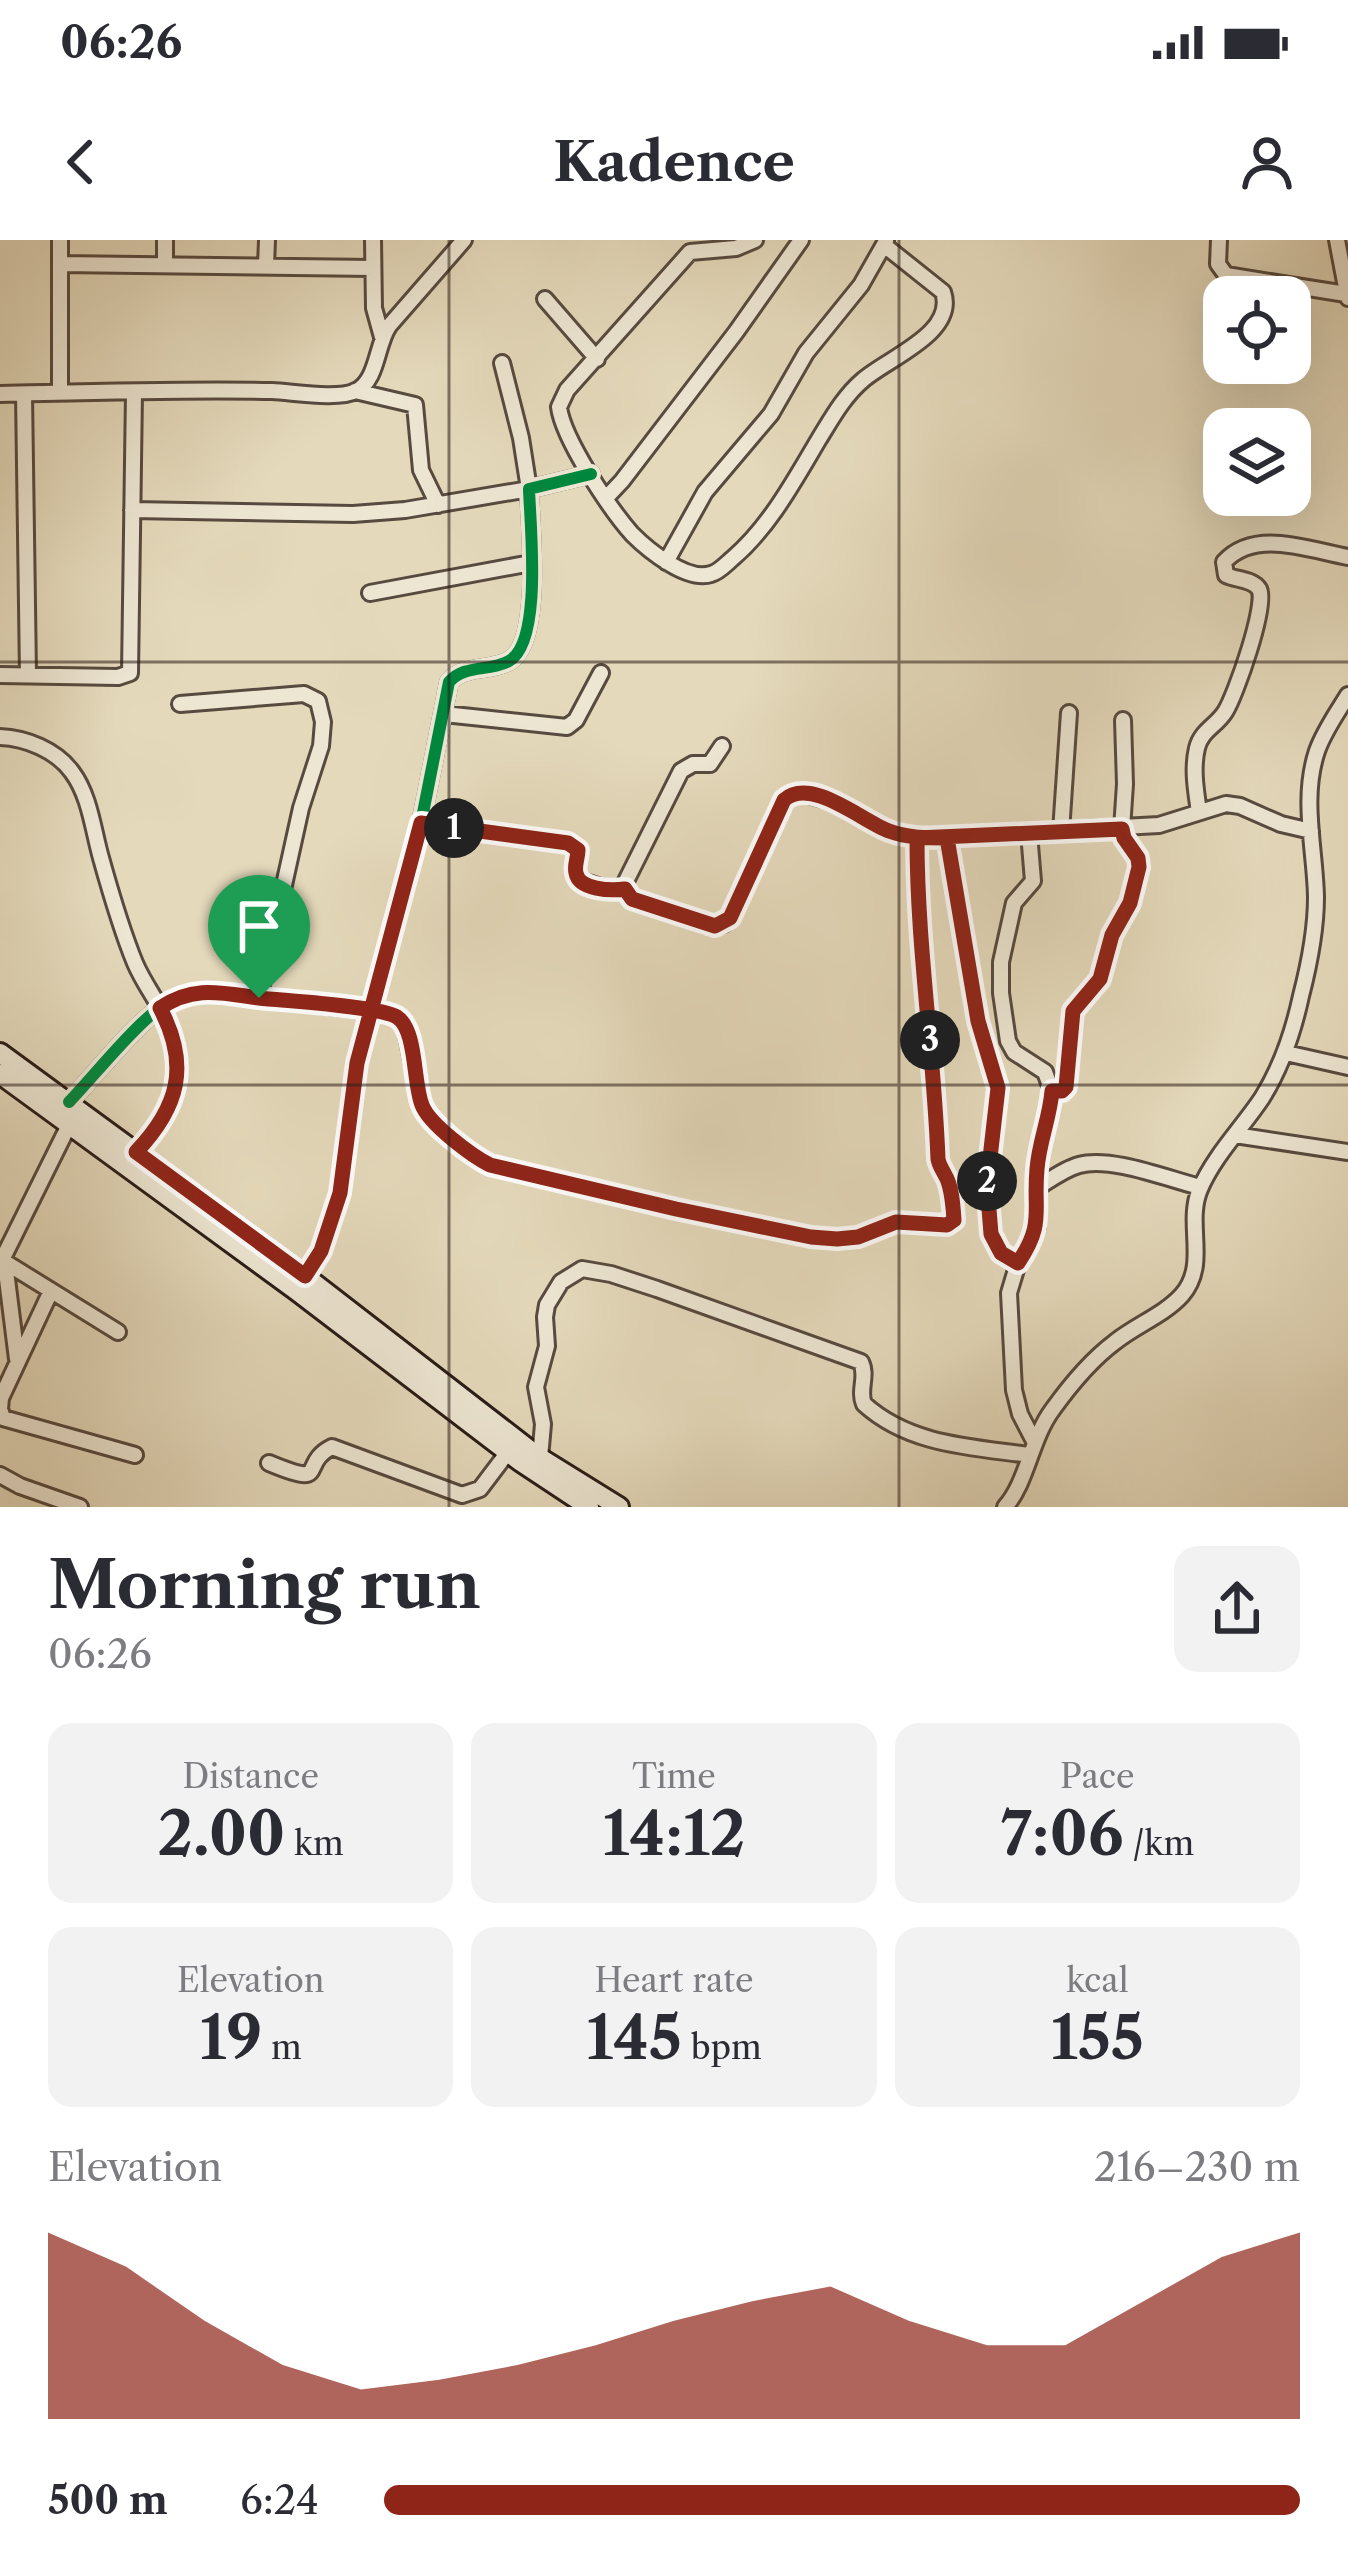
<!DOCTYPE html>
<meta charset="utf-8">
<style>
body{margin:0;font-family:"Libre Caslon Text",serif;background:#f2f2f3;color:#2b2b33;height:100vh;display:flex;flex-direction:column;font-size:45px;white-space:nowrap}
*{box-sizing:border-box;margin:0}
p{font-size:39px;color:#7c7c81}
.icon{flex:none;width:66px;height:66px;fill:none;stroke:currentColor;stroke-width:2;stroke-linecap:round;stroke-linejoin:round}
.map{position:relative;height:1267px;overflow:hidden}
.details{display:flex;flex-direction:column;background:#fff;flex:1}
.details>*{flex:none}
.tools{position:absolute;left:1203px;top:36px;display:grid;gap:24px}
.tools a{display:grid;place-items:center;width:108px;height:108px;border-radius:24px;background:#fff;box-shadow:0 12px 48px #0002;font-size:60px}
.pin{position:absolute;display:grid;place-items:center;width:102px;height:102px;color:#fff;margin:-123px -51px;border-radius:50% 50% 50% 0;rotate:-45deg;box-shadow:0 0 12px #0007}
.pin .icon{rotate:45deg}
.km{position:absolute;width:60px;height:60px;margin:-30px;border-radius:50%;background:#222;color:#fff;font-size:33px;line-height:60px;text-align:center}
.round{display:grid;place-items:center;flex:none;width:126px;height:126px;border-radius:24px;background:#f2f2f3}
.head{display:flex;align-items:center;justify-content:space-between;height:204px;padding:0 48px}
h1{font-size:66px;font-weight:800;line-height:90px}
.stats{display:grid;grid-template-columns:repeat(3,1fr);gap:18px;height:204px;padding:12px 48px}
.stats div{display:grid;align-content:center;border-radius:24px;background:#f2f2f3;text-align:center}
.stats b{font-size:60px;font-weight:800}
.stats small{font-size:33px;font-weight:400}
.stats p{font-size:33px}
.chart{height:336px;padding:24px 48px}
.chart p{display:flex;justify-content:space-between}
.chart svg{width:100%;height:216px;margin-top:12px;fill:#8f2418;opacity:.7}
ul{padding:0 48px;list-style:none;font-size:39px}
li{display:grid;grid-template-columns:192px 144px 1fr;align-items:center;height:90px}
li i{height:30px;border-radius:15px;background:#8f2418}
.status{display:flex;justify-content:space-between;align-items:center;height:84px;padding:0 60px;background:#fff;direction:ltr}
.status svg{height:33px;fill:currentColor}
header{display:flex;justify-content:space-between;align-items:center;height:156px;padding:0 48px;background:#fff;font-size:54px;font-weight:800}
.map>svg:first-child{display:block}
</style>
<div class="status"><b>06:26</b><svg viewBox="0 0 49 12"><path d="M0 12V9h3v3zM5 12V6h3v6zM10 12V3h3v9zM15 12V0h3v12zM26 1h20v11H26zM47 4h2v5h-2z"/></svg></div>
<header><svg class="icon" aria-label="back" viewBox="0 0 24 24"><path d="M15 5l-7 7 7 7"/></svg>Kadence<svg class="icon" aria-label="person" viewBox="0 0 24 24"><circle cx="12" cy="8" r="4"/><path d="M4 21q1-7 8-7t8 7"/></svg></header>
<div class="map">
<svg width="1348" height="1267" viewBox="0 0 1348 1267">
<rect width="100%" height="100%" fill="#e4d9bb"/>
<filter id="stains"><feTurbulence type="fractalNoise" baseFrequency=".00167" numOctaves="4"/><feColorMatrix values="0 0 0 0 .2 0 0 0 0 .09 0 0 0 0 .02 0 0 0 .5 -.17"/></filter>
<radialGradient id="worn" r=".72"><stop offset=".6" stop-color="#630" stop-opacity="0"/><stop offset="1" stop-color="#630" stop-opacity=".3"/></radialGradient>
<g fill="none" stroke-linecap="round" stroke-linejoin="round">
<g stroke="#574a3f" stroke-width="20">
<path id="street" d="M60,0V153
M373,0L374,68L382,97
M755,0L736,8L690,12L567,150L559,167C563,199 610,269 632,294C648,310 687,342 711,334C719,332 726,324 733,318C770,286 794,241 819,199C832,178 844,156 863,140C888,118 957,93 943,52L884,5
M1219,0L1218,24L1226,35L1346,54
M1337,0L1348,58
M60,24L373,28
M165,25V0
M266,26L267,0
M545,59L597,119
M355,151L415,165L421,230L438,265
M0,154C90,152 182,149 272,151C294,152 337,160 356,151C378,140 376,105 389,86L464,0
M24,154L28,435
M606,258L622,241L736,92L801,0
M132,270L353,274L405,270L529,249L521,198L502,123
M666,322L705,252L771,174L806,113L861,45L886,1
M370,353L531,323
M0,435L118,437L130,433L134,153
M180,464L304,454L318,461L323,482L321,506L301,568L259,758
M444,474L567,487L576,480L601,433
M0,497C26,498 56,510 72,532C90,556 93,590 101,618C111,654 121,689 135,723C148,754 174,779 176,814C179,855 164,883 136,912
M722,506L710,524H693L681,531L625,643L624,649L632,659L706,685L724,684L730,678L784,560L797,552L835,562L892,592L917,598L1159,585L1226,564L1240,566L1281,584L1311,591
M1199,572C1196,551 1192,529 1197,508C1201,491 1216,486 1225,472C1235,457 1268,363 1259,349C1253,339 1236,340 1226,335L1224,322C1255,288 1309,310 1348,317
M421,583L568,603L578,610L576,632L579,640L613,651L624,649
M1061,592L1069,473
M1029,593L1033,641L1014,663L1001,722V753L1008,801L1014,812L1045,832L1052,851L1037,926V987L1018,1023L1009,1053L1014,1150L1020,1174L1034,1201
M947,598L978,781L997,848L987,944L991,995L1001,1013L1018,1023
M1286,813L1348,827
M1052,851L1058,852L1065,847L1073,771L1100,739L1112,695L1130,663L1139,627L1138,618L1127,604L1122,589L1125,544L1123,480
M69,862C96,834 141,776 173,759C185,753 197,752 211,752L370,771L421,583L449,442C465,424 489,432 509,421C543,402 530,284 529,249L591,234
M1235,895L1348,912
M1037,948C1050,940 1064,929 1079,925C1111,916 1168,939 1200,947
M0,1019L118,1092
M2,1020L69,885
M5,1023L17,1119
M306,1037C340,979 342,938 349,874C354,839 361,805 370,771C384,773 395,774 405,785L418,851L428,877L476,918L491,925L676,969L811,997L837,999L858,997L896,982L943,985L952,983C955,971 952,948 946,936C943,930 939,925 937,919C934,811 917,706 917,598
M51,1051L1,1158L0,1169L3,1178L135,1215
M540,1218L543,1184L536,1147L547,1106L545,1077L547,1065L561,1042L582,1029L611,1034L657,1049L861,1122C868,1136 858,1150 864,1164C909,1205 971,1207 1029,1215
M269,1223C331,1249 298,1224 332,1207L462,1255L480,1249L508,1212
M0,1235L20,1246L80,1267
M1005,1267C1027,1243 1031,1198 1053,1169C1071,1144 1091,1120 1115,1102C1136,1085 1164,1075 1182,1055C1209,1024 1185,984 1200,949C1214,916 1242,888 1262,858C1282,826 1293,793 1301,756C1309,725 1316,690 1316,657C1315,608 1301,559 1317,511C1324,491 1337,473 1348,455"/>
</g>
<g stroke="#281b16" stroke-width="24">
<path id="secondary" d="M0,813L306,1037L540,1218L619,1267
M0,834L297,1051L521,1222L589,1267"/>
</g>
<use href="#street" stroke="#ede6d3" stroke-width="14"/>
<use href="#secondary" stroke="#ede6d3" stroke-width="18"/>
<g stroke="#ede6d3" stroke-width="20">
<path id="cycleway" d="M69,862C96,834 141,776 173,759C185,753 197,752 211,752L370,771L421,583L449,442C465,424 489,432 509,421C543,402 530,284 529,249L591,234
M306,1037C340,979 342,938 349,874C354,839 361,805 370,771C384,773 395,774 405,785L418,851L428,877L476,918L491,925L676,969L811,997L837,999L858,997L896,982L943,985L952,983C955,971 952,948 946,936C943,930 939,925 937,919C934,811 917,706 917,598"/>
</g>
<use href="#cycleway" stroke="#00873e" stroke-width="12"/>
</g>
<g fill="none" stroke-linecap="round" stroke-linejoin="round">
<g stroke="#fff" stroke-width="24">
<path id="route" d="M259,758C221,753 194,745 160,768C190,825 179,867 136,912L305,1036L321,1011L340,953L357,823L421,583L568,603L578,610C578,618 574,625 576,633C579,650 611,651 625,649L632,659L715,686L730,678L784,560C811,536 862,581 889,591C908,598 927,598 947,598L978,781L998,848L987,944L991,994L1001,1013L1018,1023C1045,983 1033,972 1037,929C1039,902 1050,877 1052,851H1062L1066,847L1073,771L1100,739L1112,695L1130,663L1139,627L1138,618L1124,598L1122,589L917,598C917,706 934,811 938,919C939,925 942,929 945,935C952,946 953,966 954,980L947,985L896,982L858,997L837,999L811,997L676,969L490,925C472,916 429,884 422,865C413,843 417,790 397,777C379,766 286,761 259,758"/>
</g>
<use href="#route" stroke="#8f2418" stroke-width="15"/>
</g>
<path fill="none" stroke="#281b16" stroke-width="3" stroke-opacity="0.55" d="M449,0V1267M899,0V1267M0,422H1348M0,845H1348"/>
<rect width="100%" height="100%" filter="url(#stains)"/>
<rect width="100%" height="100%" fill="url(#worn)"/>
</svg>
<div class="tools">
<a><svg class="icon" aria-label="locate" viewBox="0 0 24 24"><circle cx="12" cy="12" r="6"/><path d="M12 2v4M12 18v4M2 12h4M18 12h4"/></svg></a>
<a><svg class="icon" aria-label="layers" viewBox="0 0 24 24"><path d="M12 4l9 5-9 5-9-5zM3 14l9 5 9-5"/></svg></a>
</div>
<div class="pin" style="left:259px;top:758px;background:#1e9e55"><svg class="icon" aria-label="arrive" viewBox="0 0 24 24"><path d="M6 21V4h12l-3 4 3 4H6"/></svg></div>
<b class="km" style="left:454px;top:588px">1</b>
<b class="km" style="left:987px;top:941px">2</b>
<b class="km" style="left:930px;top:800px">3</b>
</div>
<section class="details">
<div class="head"><div><h1>Morning run</h1><p>06:26</p></div><a class="round"><svg class="icon" aria-label="share" viewBox="0 0 24 24"><path d="M12 15V3M7 8l5-5 5 5M5 13v7h14v-7"/></svg></a></div>
<div class="stats">
<div><p>Distance</p><b>2.00<small> km</small></b></div>
<div><p>Time</p><b>14:12</b></div>
<div><p>Pace</p><b>7:06<small> /km</small></b></div>
</div>
<div class="stats">
<div><p>Elevation</p><b>19<small> m</small></b></div>
<div><p>Heart rate</p><b>145<small> bpm</small></b></div>
<div><p>kcal</p><b>155</b></div>
</div>
<div class="chart"><p><span>Elevation</span>216–230 m</p>
<svg viewBox="0 0 160 44" preserveAspectRatio="none"><path d="M0 44V6L10 13L20 24L30 33L40 38L50 36L60 33L70 29L80 24L90 20L100 17L110 24L120 29L130 29L140 20L150 11L160 6V44z"/></svg>
</div>
<ul>
<li><b>500 m</b>6:24<i style="width:100%"></i></li>
</ul>
</section>
